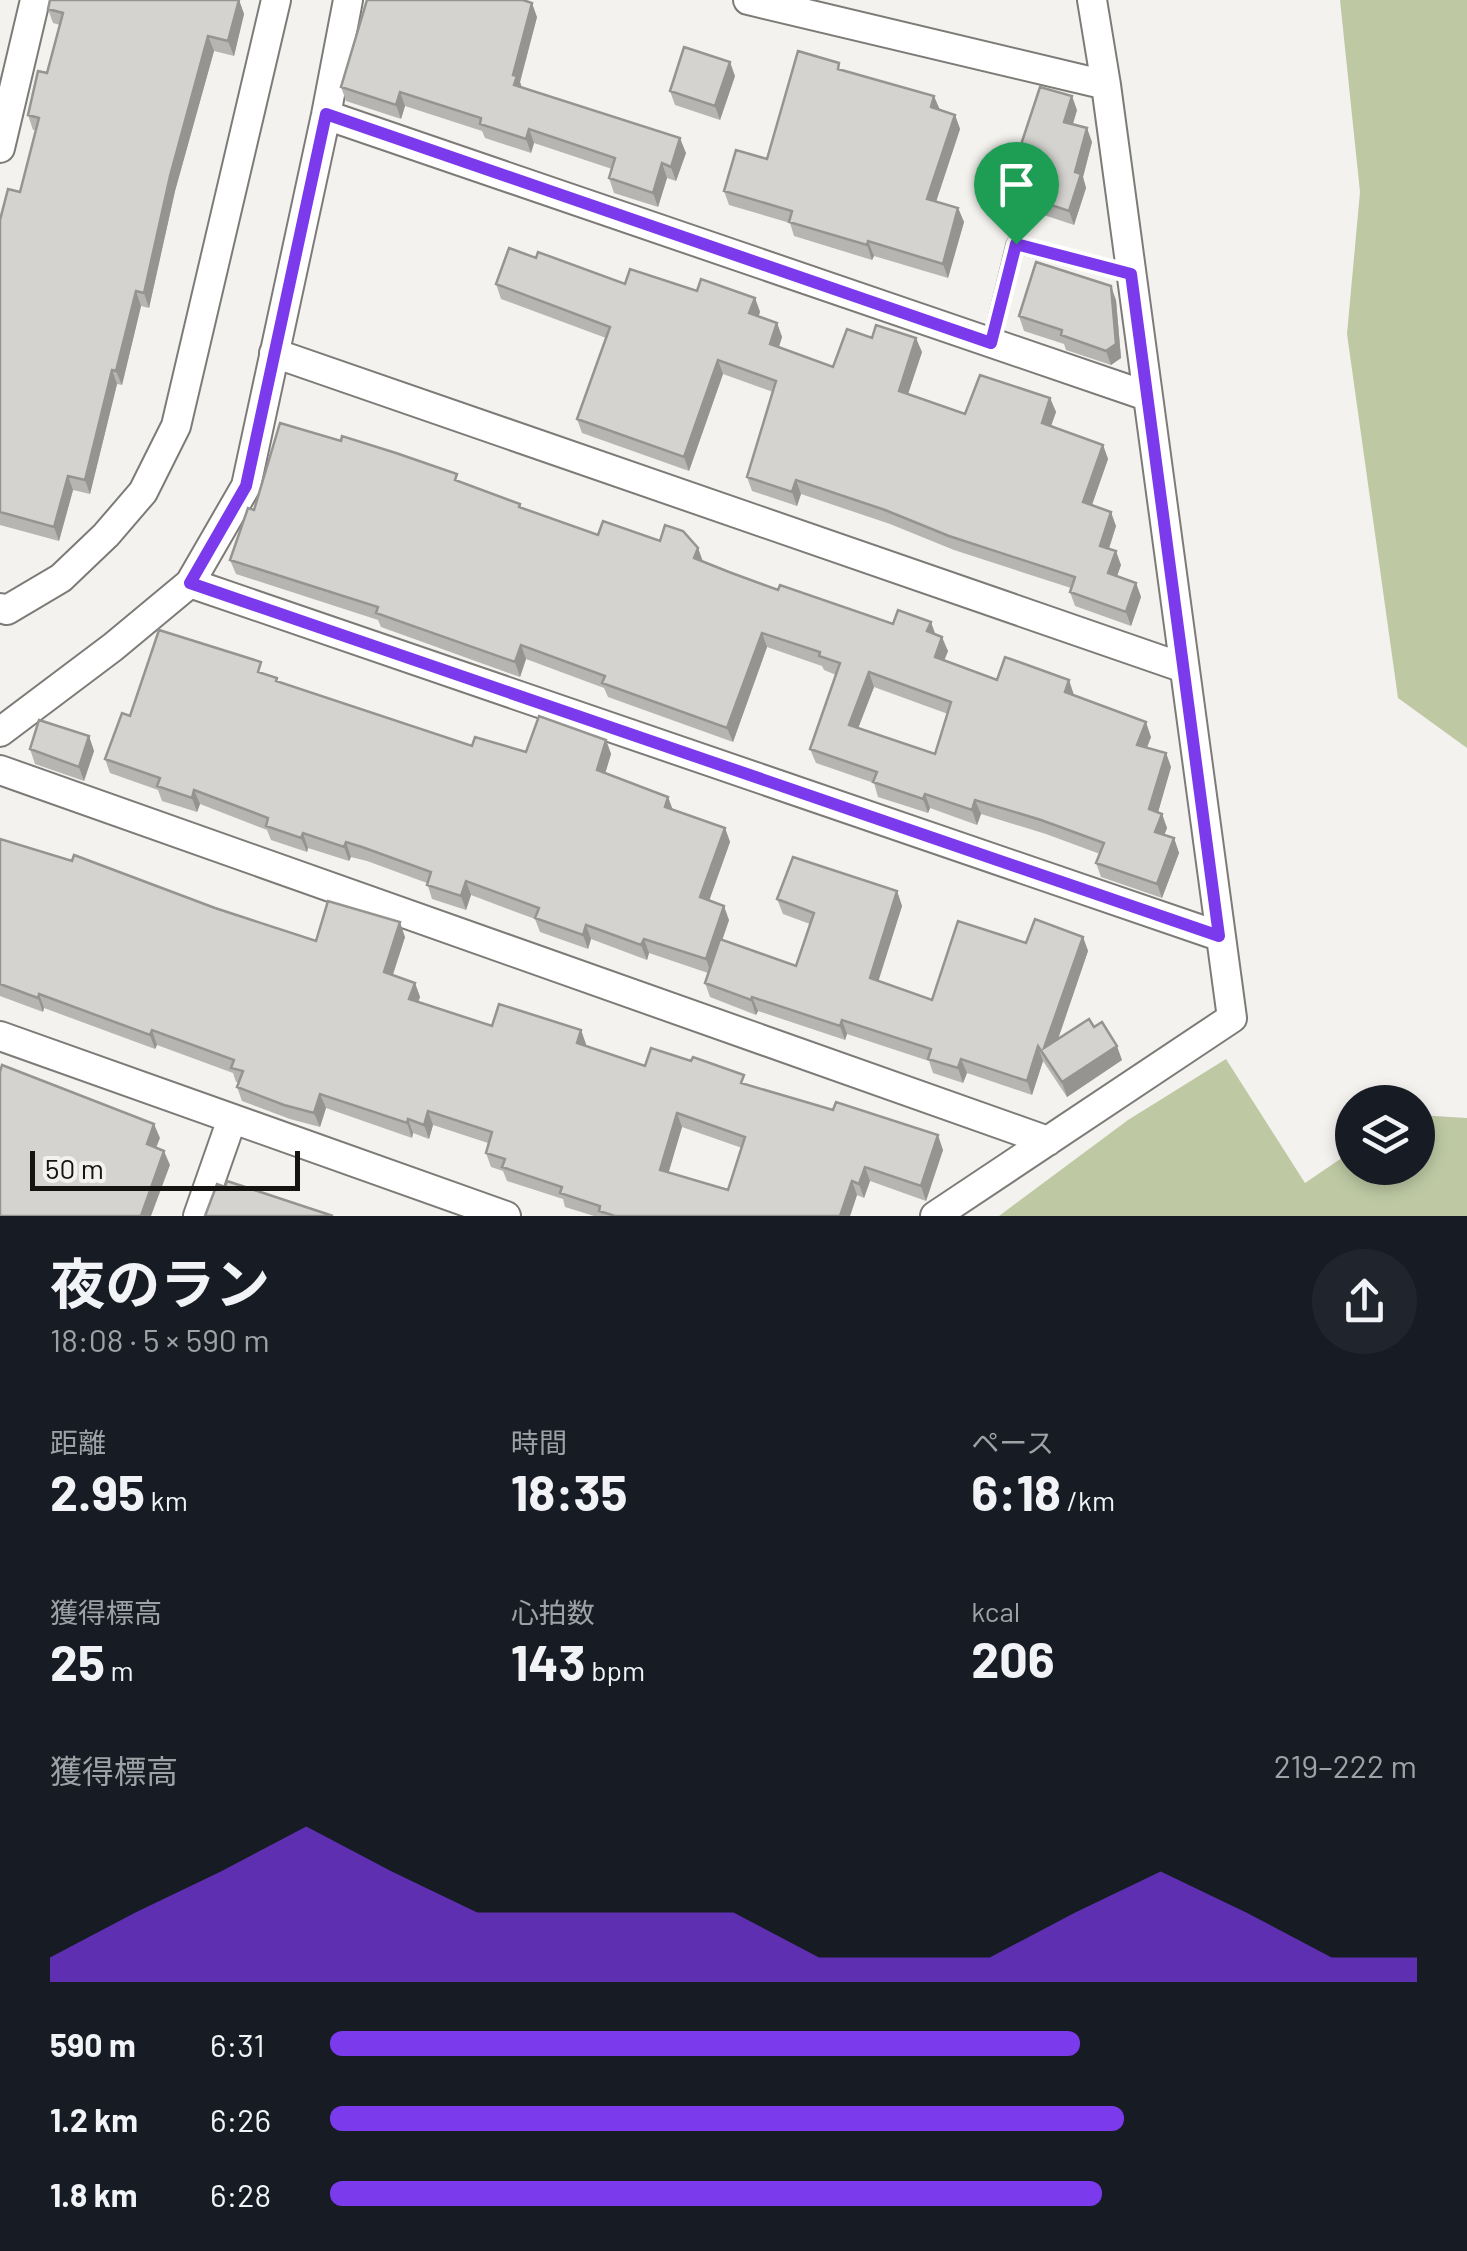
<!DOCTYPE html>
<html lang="ja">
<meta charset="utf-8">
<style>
body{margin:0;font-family:Barlow,"Noto Sans JP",sans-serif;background:#20242c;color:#f1f3f6;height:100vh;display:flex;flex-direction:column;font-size:38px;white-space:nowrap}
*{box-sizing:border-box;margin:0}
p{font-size:32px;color:#9ea1a6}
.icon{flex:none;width:55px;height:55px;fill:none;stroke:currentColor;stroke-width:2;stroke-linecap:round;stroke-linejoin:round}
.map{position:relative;height:1216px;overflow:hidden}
.details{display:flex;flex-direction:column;background:#171b24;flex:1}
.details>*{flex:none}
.buttons{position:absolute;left:1335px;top:1085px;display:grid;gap:20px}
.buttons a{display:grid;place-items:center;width:100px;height:100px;border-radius:50%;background:#171b24;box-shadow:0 5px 15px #0003;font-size:50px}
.scale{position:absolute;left:30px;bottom:25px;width:270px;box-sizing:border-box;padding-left:10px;border:5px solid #151412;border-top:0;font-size:28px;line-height:35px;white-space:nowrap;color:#151412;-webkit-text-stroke:8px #f4f2ee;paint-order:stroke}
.pin{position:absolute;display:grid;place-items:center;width:85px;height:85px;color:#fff;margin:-102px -42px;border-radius:50% 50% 50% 0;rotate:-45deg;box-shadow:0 0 10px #0007}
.pin .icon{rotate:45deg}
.round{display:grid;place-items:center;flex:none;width:105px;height:105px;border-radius:52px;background:#20242c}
.headline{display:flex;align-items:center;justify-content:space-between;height:170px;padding:0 50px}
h1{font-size:55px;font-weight:700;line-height:75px}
.stats{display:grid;grid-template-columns:repeat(3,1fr);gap:15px;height:170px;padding:10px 50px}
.stats div{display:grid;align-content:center}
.stats b{font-size:50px;font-weight:700}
.stats small{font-size:28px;font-weight:400}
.stats p{font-size:28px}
.chart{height:280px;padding:20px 50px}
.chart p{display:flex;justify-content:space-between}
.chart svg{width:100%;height:180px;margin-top:10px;fill:#7c3aed;opacity:.7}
ul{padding:0 50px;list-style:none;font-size:32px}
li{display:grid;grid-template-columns:160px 120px 1fr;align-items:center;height:75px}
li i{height:25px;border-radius:12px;background:#7c3aed}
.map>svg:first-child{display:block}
</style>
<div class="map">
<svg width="1467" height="1216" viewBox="0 0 1467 1216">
<rect width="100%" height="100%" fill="#f4f2ee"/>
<path fill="#bec9a4" d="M1340,0H1467V748L1398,698L1347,334L1360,192Z
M1226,1059L1305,1183L1352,1151V1168H1418V1115L1467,1118V1216H999L1128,1120Z"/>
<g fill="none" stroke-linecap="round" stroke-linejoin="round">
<g stroke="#7d7b77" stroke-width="19">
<path id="lane" d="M991,343L1015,244L1131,274"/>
</g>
<g stroke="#7d7b77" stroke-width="32">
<path id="street" d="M748,0L1106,85
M326,115L1147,396
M0,148L35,0
M274,353L1184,668
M190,583L1219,936
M0,608L7,610L61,578L106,535L143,492L176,426L276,0
M0,732L113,647L190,583L246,486L326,115L348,0
M0,770L1048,1141
M0,1036L506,1216
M198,1216L232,1119
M935,1216L1232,1018L1106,85L1092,0"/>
</g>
<use href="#lane" stroke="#fff" stroke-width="14"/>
<use href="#street" stroke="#fff" stroke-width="28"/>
</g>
<path fill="#b7b5b2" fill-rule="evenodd" d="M239,0L244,14L234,56L214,51L175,191L149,308L141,306L122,385L117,384L90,494L73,490L59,541L0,525V220L20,192L36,130H33L28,115L47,73L60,25L53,23L48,9Z
M537,17L520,82L522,88L686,153L676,181L667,178L658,207L614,193L609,178L612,169L534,143L531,153L485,138L482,131L405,106L401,119L346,101L341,87Z
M842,70L955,115L960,129L936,202L958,208L964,222L948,278L874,256L872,260L794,236L790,223L729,205L724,191L767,159Z
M735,76L720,120L675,105L670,91Z
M1077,110L1073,124L1092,142L1083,177L1086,188L1074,225L1011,204L1006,190Z
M536,258L625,284L755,298L760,312L758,316L777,323L782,337L779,347L833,367L872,338L922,352L908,394L965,414L1050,398L1056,412L1051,426L1103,445L1108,459L1092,505L1116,526L1109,549L1121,565L1117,576L1136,583L1141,597L1131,626L1075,606L1070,592L1071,588L954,550L890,524L801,494L797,506L752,491L747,477L773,392L723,374L689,471L582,433L577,419L606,338L501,299L496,284Z
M1116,300L1121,358L1111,365L1066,350L1064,344L1024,331L1019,316Z
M459,481L520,504L522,508L598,535L660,541L698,548L703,562L778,590L893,624L936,634L948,651L944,660L997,680L1074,695L1151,737L1147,748L1166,753L1171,767L1158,812L1162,814L1167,828L1164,835L1174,838L1179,853L1162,898L1101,877L1096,863L1100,854L1046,834L981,814L977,825L930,808L928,813L878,797L874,783L816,763L810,749L836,675L824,670L822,666L767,647L733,742L608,697L604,688L526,659L520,677L381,627L378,620L236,574L230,560L254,510ZM874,687L948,714L935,754L858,728Z
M266,674L279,682L472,746L526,752L606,740L611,754L605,773L668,797L673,810L725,828L730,842L709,901L729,920L722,940L796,966L810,924L783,914L777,899L897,891L902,906L878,981L932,1000L1026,943L1083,937L1088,951L1057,1040L1094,1027L1122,1060L1067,1097L1043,1061L1032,1095L967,1073L963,1083L933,1073L929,1061L847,1034L845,1040L758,1011L756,1015L710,997L705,983L708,973L649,953L647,960L591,939L588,949L540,932L535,919L471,895L466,910L432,899L427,883L367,861L351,857L349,861L308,848L307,852L271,840L267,830L200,804L197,812L162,801L158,790L110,773L105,759L130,716Z
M89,736L94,751L84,781L35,764L30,749Z
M0,839L316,941L405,937L393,975L415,983L420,997L418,1002L492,1026L581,1030L586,1046L645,1066L747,1085L943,1150L926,1201L870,1181L864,1198L857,1195L850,1216H594L565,1207L563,1199L507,1181L503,1171L491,1167L486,1153L488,1143L433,1125L429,1139L413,1133L412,1138L326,1108L320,1127L290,1119L242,1101L237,1087L239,1082H236L233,1073L157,1045L155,1049L44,1008L43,1012L0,996ZM682,1127L742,1148L728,1190L668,1173Z"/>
<path fill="#959491" d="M239,0L244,14L234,56L228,41Z
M532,3L537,17L520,82L523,91L514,85L513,75Z
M208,36L214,51L175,191L149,308L144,293L170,176Z
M730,62L735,76L720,120L715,106Z
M400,92L405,106L401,119L396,105Z
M934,96L940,110L931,107Z
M1072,96L1077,110L1069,136L1064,122Z
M955,115L960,129L932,214L927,199Z
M1087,128L1092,142L1083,177L1086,188L1074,225L1069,211L1075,172Z
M529,129L534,143L531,153L526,139Z
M680,138L686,153L676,181L671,167Z
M662,163L667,178L658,207L653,193Z
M958,208L964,222L948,278L943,264Z
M868,241L874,256L872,260L867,245Z
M1111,286L1116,300L1121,358L1111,365L1106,351Z
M136,291L141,306L122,385L116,371Z
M755,298L760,312L755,327L749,313Z
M777,323L782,337L775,358L770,344Z
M916,338L922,352L904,406L899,391Z
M718,360L723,374L689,471L684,457Z
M112,370L117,384L90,494L85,480Z
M1050,398L1056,412L1047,437L1042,423Z
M1103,445L1108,459L1088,516L1083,502Z
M68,476L73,490L59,541L54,527Z
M796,480L801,494L797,506L792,492Z
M1111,512L1116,526L1105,560L1100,546Z
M698,548L703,562L694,558Z
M1116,551L1121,565L1113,587L1108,573Z
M1136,583L1141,597L1131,626L1126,612Z
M931,622L936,636L927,631Z
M762,633L767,647L733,742L727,728Z
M942,637L948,651L940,671L935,657Z
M521,645L526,659L520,677L515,662Z
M869,672L874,687L854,739L849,725Z
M1069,680L1074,695L1070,706L1065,692Z
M1146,722L1151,737L1142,759L1137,745Z
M89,736L94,751L84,781L79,767Z
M606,740L611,754L602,784L597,770Z
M1166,753L1171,767L1155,823L1149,809Z
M194,790L200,804L197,812L192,798Z
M925,794L930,808L928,813L923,799Z
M668,797L673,811L665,807Z
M975,800L981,814L977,825L972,810Z
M1162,814L1167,828L1160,846L1155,832Z
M725,828L730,842L705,912L700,897Z
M303,833L308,848L307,852L301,838Z
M1174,838L1179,853L1162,898L1157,884Z
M346,842L351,857L349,861L344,847Z
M466,881L471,895L466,910L461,896Z
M897,891L902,906L875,992L870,978Z
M724,906L729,920L711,973L706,959Z
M400,922L405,937L389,986L384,972Z
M586,925L591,939L588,949L583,935Z
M1083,937L1088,951L1050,1063L1044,1048Z
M644,939L649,953L647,960L641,945Z
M415,983L420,997L414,1013L409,999Z
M39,994L44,1008L43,1012L38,998Z
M752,997L758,1011L756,1015L751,1000Z
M842,1020L847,1034L845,1040L840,1026Z
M152,1030L157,1045L155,1049L150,1035Z
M581,1030L586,1044L582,1057L577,1043Z
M1038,1046L1043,1061L1032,1095L1027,1081Z
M1117,1046L1122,1060L1067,1097L1062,1082Z
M961,1059L967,1073L963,1083L958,1068Z
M320,1094L326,1108L320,1127L314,1113Z
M428,1111L433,1125L429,1139L424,1125Z
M677,1113L682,1127L665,1185L660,1170Z
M408,1119L413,1133L412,1138L407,1123Z
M154,1124L160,1138L152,1158L147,1144Z
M938,1135L943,1150L926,1201L921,1186Z
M164,1151L170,1165L151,1216H141Z
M865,1167L870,1181L864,1198L859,1184Z
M852,1181L857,1195L850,1216H840Z"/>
<path fill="#d5d3cf" stroke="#959491" stroke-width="2.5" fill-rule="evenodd" d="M50,0H239L228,41L208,36L170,176L144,293L136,291L116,371L112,370L85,480L68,476L54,527L0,512V220L8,189L20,192L39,118L28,115L38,71L47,73L63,13L48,9Z
M367,0H523L532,3L513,75L517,76L514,85L680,138L671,167L662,163L653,193L609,178L615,158L529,129L526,139L480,124L481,118L400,92L396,105L341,87Z
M684,47L730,62L715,106L670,91Z
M798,51L839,63L838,69L934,96L931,107L955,115L927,199L958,208L943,264L868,241L867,245L789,222L792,211L724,191L736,150L767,159Z
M1040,87L1072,96L1064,122L1087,128L1075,172L1081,174L1069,211L1006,190Z
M509,248L536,258L538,252L625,284L630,269L697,291L701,279L755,298L749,313L777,323L770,344L833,367L847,329L872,338L876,325L916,338L899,391L965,414L980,375L1050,398L1042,423L1103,445L1083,502L1111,512L1100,546L1116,551L1108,573L1136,583L1126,612L1070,592L1075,577L949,536L885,510L796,480L792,492L747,477L776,381L718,360L684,457L577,419L610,327L496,284Z
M1036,262L1111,286L1116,344L1106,351L1061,335L1062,330L1019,316Z
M280,423L341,441L342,436L396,453L457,474L455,480L520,504L519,507L598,535L603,521L660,541L665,525L683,531L698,548L694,558L729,572L778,590L780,585L893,624L898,610L931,622L927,631L942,637L935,657L997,680L1005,657L1069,680L1065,692L1146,722L1137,745L1166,753L1149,809L1162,814L1155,832L1174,838L1157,884L1096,863L1104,843L1041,820L975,800L972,810L925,794L923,799L873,782L877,772L810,749L840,663L819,656L820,652L762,633L727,728L602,683L605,676L521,645L515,662L376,613L378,607L230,560L248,508L254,510ZM869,672L951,702L935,754L849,725Z
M159,630L261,662L258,672L277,678L276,681L472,746L475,737L526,752L539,716L606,740L597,770L668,797L665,807L725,828L700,897L724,906L706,959L644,939L641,945L586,925L583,935L535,918L539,908L466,881L461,896L427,885L431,872L362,847L346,842L344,847L303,833L301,838L266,826L268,818L194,790L192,798L157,786L160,778L105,759L122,713L130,716Z
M39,720L89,736L79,767L30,749Z
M0,839L72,861L74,855L215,908L316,941L328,901L400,922L384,972L415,983L409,999L492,1026L499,1004L581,1030L577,1043L645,1066L651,1048L691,1061L693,1057L744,1075L741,1083L833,1110L836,1102L938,1135L921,1186L865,1167L859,1184L852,1181L840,1216H615L599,1211L600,1206L560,1193L562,1187L502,1167L505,1159L486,1153L492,1132L428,1111L424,1125L408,1119L407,1123L320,1094L314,1113L284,1105L237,1087L243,1071L231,1068L234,1060L152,1030L150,1035L39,994L38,998L0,984ZM677,1113L745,1137L728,1190L660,1170Z
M793,857L897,891L870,978L932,1000L958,921L1026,943L1035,919L1083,937L1044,1048L1089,1019L1094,1027L1102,1022L1117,1046L1062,1082L1038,1046L1027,1081L961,1059L958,1068L928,1059L931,1049L842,1020L840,1026L752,997L751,1000L705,983L720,939L796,966L814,913L777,899Z
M2,1065L154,1124L147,1144L164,1151L141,1216H0V1072Z
M227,1181L333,1216H205L217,1184L225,1187Z"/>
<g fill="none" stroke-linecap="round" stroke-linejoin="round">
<g stroke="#fff" stroke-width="20">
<path id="route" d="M326,114L991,343L1016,244L1131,274L1219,936L190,583L246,486Z"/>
</g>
<use href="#route" stroke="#7c3aed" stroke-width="12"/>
</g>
</svg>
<div class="buttons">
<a><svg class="icon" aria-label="layers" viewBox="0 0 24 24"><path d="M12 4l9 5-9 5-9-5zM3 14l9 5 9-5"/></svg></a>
</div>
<div class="scale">50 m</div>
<div class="pin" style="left:1016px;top:244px;background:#1e9e55"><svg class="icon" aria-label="arrive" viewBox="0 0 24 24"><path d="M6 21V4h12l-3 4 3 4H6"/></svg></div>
</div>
<section class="details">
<div class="headline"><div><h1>夜のラン</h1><p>18:08 · 5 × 590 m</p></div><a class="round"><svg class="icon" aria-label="share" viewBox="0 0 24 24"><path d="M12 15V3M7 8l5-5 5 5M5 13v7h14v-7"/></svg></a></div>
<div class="stats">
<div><p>距離</p><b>2.95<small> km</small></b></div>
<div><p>時間</p><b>18:35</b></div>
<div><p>ペース</p><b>6:18<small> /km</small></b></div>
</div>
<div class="stats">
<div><p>獲得標高</p><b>25<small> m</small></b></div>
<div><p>心拍数</p><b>143<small> bpm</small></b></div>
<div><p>kcal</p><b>206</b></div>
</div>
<div class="chart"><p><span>獲得標高</span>219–222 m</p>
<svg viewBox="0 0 160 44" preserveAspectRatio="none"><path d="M0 44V38L10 27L20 17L30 6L40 17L50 27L60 27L70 27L80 27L90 38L100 38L110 38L120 27L130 17L140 27L150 38L160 38V44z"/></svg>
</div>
<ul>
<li><b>590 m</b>6:31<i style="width:69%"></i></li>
<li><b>1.2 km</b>6:26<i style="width:73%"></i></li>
<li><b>1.8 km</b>6:28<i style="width:71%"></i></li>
</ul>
</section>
